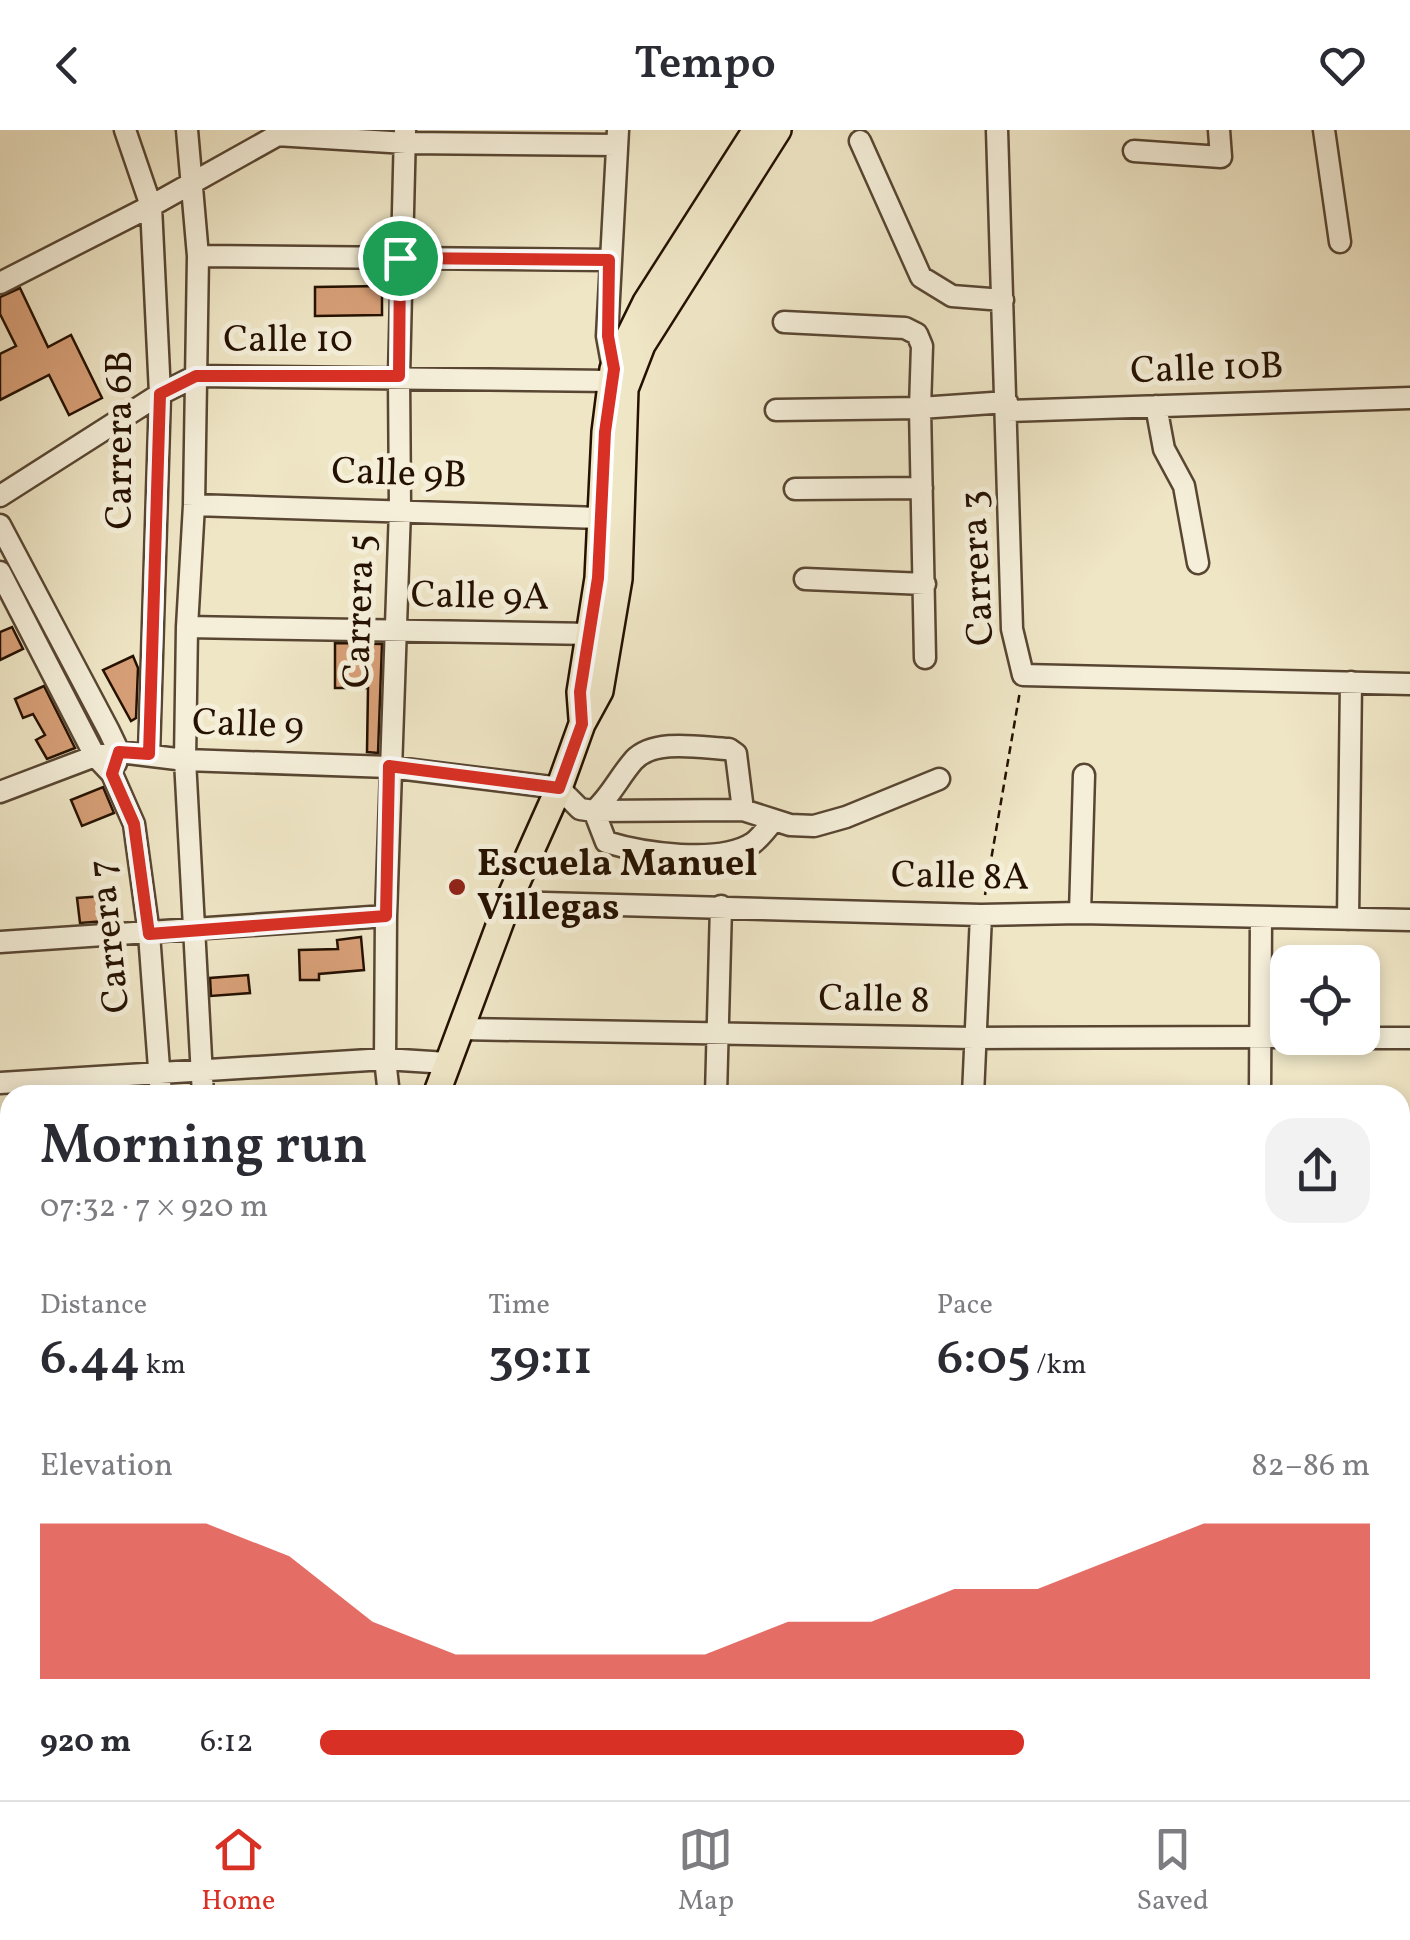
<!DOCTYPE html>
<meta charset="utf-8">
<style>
body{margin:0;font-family:Vollkorn,serif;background:#f2f2f3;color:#2b2b33;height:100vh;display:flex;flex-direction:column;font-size:38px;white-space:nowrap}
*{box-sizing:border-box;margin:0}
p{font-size:32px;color:#7c7c81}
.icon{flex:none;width:55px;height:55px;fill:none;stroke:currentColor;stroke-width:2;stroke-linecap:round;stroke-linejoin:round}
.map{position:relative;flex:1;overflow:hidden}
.sheet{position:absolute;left:0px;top:955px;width:1410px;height:715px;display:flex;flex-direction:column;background:#fff;border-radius:30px 30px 0 0;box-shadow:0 5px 15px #0003}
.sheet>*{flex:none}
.buttons{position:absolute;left:1270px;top:815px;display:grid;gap:20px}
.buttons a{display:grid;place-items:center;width:110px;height:110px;border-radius:20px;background:#fff;box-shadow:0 5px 15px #0003;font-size:50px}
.pin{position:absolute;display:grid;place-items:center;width:85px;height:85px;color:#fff;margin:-42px;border:5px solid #fff;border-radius:50%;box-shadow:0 2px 10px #0007}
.round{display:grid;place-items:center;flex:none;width:105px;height:105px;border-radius:30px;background:#f2f2f3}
.head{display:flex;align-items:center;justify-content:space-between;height:170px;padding:0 40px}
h1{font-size:55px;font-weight:600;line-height:75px}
.metrics{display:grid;grid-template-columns:repeat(3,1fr);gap:15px;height:170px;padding:10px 40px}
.metrics div{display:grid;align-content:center}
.metrics b{font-size:50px;font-weight:600}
.metrics small{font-size:28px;font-weight:400}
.metrics p{font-size:28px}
.chart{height:280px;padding:20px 40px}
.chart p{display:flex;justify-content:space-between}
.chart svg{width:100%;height:180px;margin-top:10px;fill:#d93025;opacity:.7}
ul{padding:0 40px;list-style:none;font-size:32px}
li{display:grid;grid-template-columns:160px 120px 1fr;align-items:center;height:75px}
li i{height:25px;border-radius:12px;background:#d93025}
header{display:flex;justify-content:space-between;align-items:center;height:130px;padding:0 40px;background:#fff;font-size:45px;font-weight:600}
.tabs{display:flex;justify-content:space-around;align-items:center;height:140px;border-top:2px solid #e1e1e2;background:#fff;font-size:28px;color:#7c7c81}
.tabs a{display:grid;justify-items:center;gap:5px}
.tabs .active{color:#d93025}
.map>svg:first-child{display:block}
</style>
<header><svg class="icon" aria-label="back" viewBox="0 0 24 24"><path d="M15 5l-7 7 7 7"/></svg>Tempo<svg class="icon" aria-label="heart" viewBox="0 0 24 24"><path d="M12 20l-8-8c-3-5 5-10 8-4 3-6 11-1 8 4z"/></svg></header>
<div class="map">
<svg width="1410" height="1670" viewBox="0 0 1410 1670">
<rect width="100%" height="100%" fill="#efe6c6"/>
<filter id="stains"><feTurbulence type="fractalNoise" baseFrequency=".002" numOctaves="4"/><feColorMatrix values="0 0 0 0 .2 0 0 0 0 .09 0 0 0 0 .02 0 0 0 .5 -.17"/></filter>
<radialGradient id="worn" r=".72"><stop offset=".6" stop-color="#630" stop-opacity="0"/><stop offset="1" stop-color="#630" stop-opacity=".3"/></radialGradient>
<path fill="#b5c698" stroke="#6d6c4c" stroke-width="2.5" d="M1400,1040L1410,1041V1252H1400V1096L1409,1081Z"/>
<path fill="#d79f77" stroke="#251101" stroke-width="2.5" d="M382,156V185L315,186V157Z
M20,158L48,217L71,205L102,268L69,285L49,245L0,270V224L16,216L0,184V167Z
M12,497L23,519L0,530V502Z
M335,513L382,514L378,623L367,622L368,558H335Z
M133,526L138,538L136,588L131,591L103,540Z
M44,556L75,618L47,629L36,610L45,605L33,584L23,588L15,569Z
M103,657L114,683L82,696L71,670Z
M103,766L105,791L80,793L77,768Z
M361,807L364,840L319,844V850H300L299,820L338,819L337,810Z
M248,845L250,863L211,866L210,848Z"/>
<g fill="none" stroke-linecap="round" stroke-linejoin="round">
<g stroke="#584632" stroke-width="25">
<path id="minor" d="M125,0L151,76L160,264L149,624
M187,0L198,126L194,375L187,497L185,630L203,965
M997,0L1012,499L1023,545L1410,554
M1324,0L1340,112
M276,5L406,13L617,15
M860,11L921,147L952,166L1003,170
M1134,21L1221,27L1219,0
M198,126L609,130
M0,153L151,76L285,1
M784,192L905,198L917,204L922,216L920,278L925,528
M613,239L607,206L618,0
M1156,276L1164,319L1184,356L1198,433
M776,280L920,278L1007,272
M1007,281L1410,268
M795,359L922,358
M0,366L160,264L196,246L610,251
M194,375L600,388
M0,395L109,601L119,622L116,633
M0,442L95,626L112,644L134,694L149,804L161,965
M805,449L925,454
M187,497L592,504
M0,662L95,626L119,622L185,630L389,637L559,658L580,679L594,681L743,680L790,695L814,696L846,687L939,649
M743,680L736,624L729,619C702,618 655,608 634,630C619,647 611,666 594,681L606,712C642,723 719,735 753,713C761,707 768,697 774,690
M508,772L981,785L1080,783L1410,790
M1080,783L1084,645
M1348,789L1351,552
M0,812L386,786
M460,899L974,908L1288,907
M1324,908H1410
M0,953L385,929L447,933
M389,965L385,929L386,786L400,379L399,246L405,0
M716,965L721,776
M973,965L981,785
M1260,965L1261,787
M1400,1026H1410
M0,1220L10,1216
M1400,1274L1410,1273
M0,1292L10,1314
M0,1498L10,1494
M1400,1591L1410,1590
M627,1660L642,1670
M171,1670L172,1660
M496,1670L542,1660
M924,1670L931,1660
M948,1670L954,1660"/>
</g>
<g stroke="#251101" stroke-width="30">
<path id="major" d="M582,589L580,562L598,448L605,302L613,239L646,172L756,0
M436,965L508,772L559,658L582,594L600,561L619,449L625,259L642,215L778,0
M227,1670L233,1660"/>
</g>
<path stroke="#251101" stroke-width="2.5" stroke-dasharray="8 5" stroke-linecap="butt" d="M985,765L1020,561
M1086,1660V1670
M1162,1660L1163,1670
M1250,1660L1251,1670
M1337,1660V1670"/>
<use href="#minor" stroke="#f5efda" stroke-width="20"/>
<use href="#major" stroke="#efe6c6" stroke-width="25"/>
</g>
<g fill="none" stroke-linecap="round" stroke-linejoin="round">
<g stroke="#fff" stroke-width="20">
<path id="route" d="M400,128L609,130L608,206L614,239L605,302L598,448L580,562L582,594L559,658L389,636L386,786L149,804L134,694L112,644L119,622L149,624L160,264L196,246H399Z"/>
</g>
<use href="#route" stroke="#d93025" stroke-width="12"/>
</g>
<circle fill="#8f2418" stroke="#f5efda" stroke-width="4" cx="457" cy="757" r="10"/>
<g text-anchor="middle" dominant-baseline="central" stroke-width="10" stroke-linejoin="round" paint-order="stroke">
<g font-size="38" fill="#251101" stroke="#f5efda">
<text x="288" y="211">Calle 10</text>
<text transform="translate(1207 240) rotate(-2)">Calle 10B</text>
<text transform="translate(121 310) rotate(-90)">Carrera 6B</text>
<text transform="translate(399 345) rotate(2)">Calle 9B</text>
<text transform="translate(979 438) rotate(-93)">Carrera 3</text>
<text transform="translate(480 468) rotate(1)">Calle 9A</text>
<text transform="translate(361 481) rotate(-88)">Carrera 5</text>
<text transform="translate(248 596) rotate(2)">Calle 9</text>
<text transform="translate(960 748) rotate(1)">Calle 8A</text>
<text transform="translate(111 806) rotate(-96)">Carrera 7</text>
<text transform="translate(874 871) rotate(1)">Calle 8</text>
</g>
<g font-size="38" font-weight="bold" fill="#251101" stroke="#f5efda" text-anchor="start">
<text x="477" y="735">Escuela Manuel<tspan x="477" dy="44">Villegas</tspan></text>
</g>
</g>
<rect width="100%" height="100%" filter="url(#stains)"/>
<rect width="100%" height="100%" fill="url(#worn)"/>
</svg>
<div class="buttons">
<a><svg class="icon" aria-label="locate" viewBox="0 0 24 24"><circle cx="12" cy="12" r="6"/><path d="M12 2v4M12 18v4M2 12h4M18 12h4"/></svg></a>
</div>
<div class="pin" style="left:400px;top:128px;background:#1e9e55"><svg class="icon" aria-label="arrive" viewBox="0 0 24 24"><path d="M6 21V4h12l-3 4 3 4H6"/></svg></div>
<section class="sheet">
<div class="head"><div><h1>Morning run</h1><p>07:32 · 7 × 920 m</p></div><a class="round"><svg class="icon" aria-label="share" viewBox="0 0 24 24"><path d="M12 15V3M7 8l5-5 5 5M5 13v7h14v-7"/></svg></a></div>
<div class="metrics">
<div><p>Distance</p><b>6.44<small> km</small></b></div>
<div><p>Time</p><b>39:11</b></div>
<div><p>Pace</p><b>6:05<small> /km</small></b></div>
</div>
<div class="chart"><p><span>Elevation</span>82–86 m</p>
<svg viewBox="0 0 160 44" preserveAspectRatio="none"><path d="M0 44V6L10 6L20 6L30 14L40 30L50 38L60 38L70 38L80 38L90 30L100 30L110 22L120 22L130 14L140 6L150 6L160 6V44z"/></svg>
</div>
<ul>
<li><b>920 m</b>6:12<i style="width:67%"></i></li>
</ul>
</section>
</div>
<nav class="tabs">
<a class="active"><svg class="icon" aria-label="home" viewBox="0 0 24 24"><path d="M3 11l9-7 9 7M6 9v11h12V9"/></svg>Home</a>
<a><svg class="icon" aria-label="map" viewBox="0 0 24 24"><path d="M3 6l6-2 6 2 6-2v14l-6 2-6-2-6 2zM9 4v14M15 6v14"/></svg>Map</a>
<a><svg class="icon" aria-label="saved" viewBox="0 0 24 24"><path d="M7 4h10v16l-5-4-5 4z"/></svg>Saved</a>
</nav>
